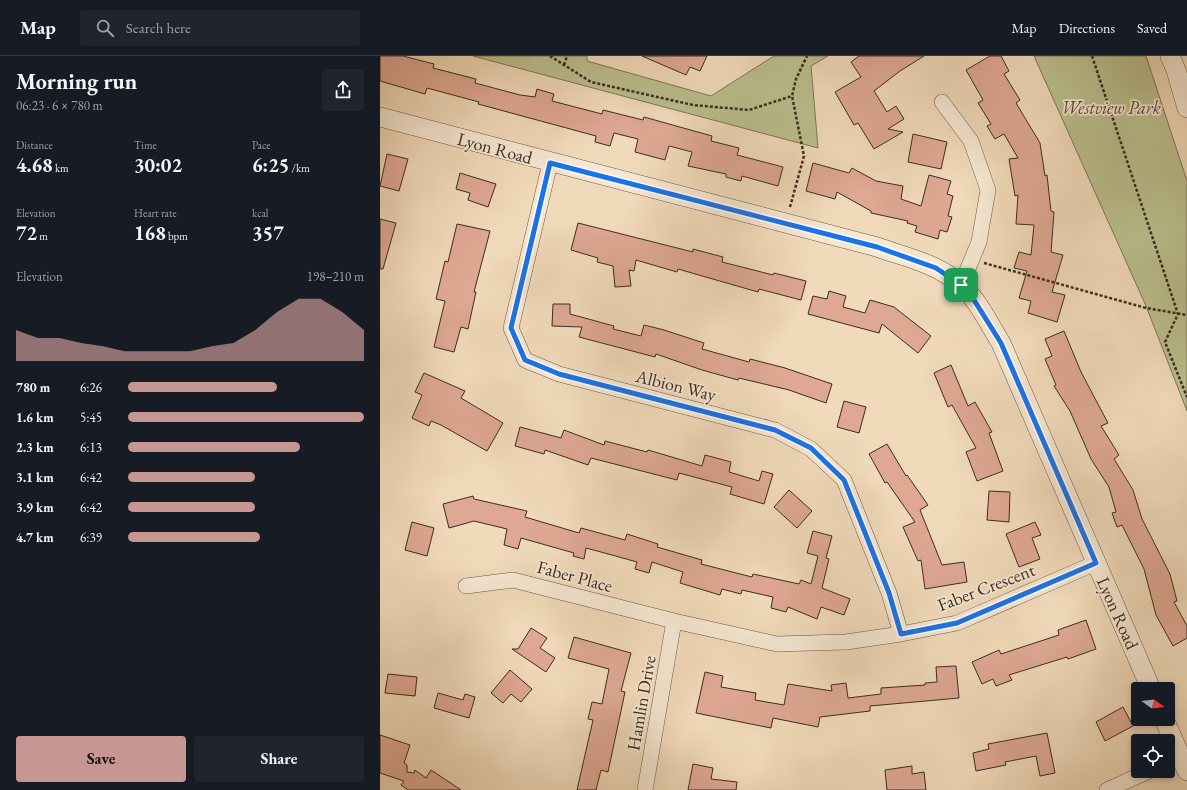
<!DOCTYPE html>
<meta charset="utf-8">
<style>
body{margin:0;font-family:"EB Garamond",serif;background:#20242c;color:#f1f3f6;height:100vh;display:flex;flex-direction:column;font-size:15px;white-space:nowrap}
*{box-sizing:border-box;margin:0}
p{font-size:13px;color:#9ea1a6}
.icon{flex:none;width:22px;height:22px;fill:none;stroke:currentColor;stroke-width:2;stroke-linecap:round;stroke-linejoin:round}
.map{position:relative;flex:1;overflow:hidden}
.drawer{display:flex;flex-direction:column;background:#171b24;width:380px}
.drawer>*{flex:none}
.needle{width:26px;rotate:105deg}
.buttons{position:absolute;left:751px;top:626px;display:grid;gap:8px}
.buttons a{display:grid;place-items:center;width:44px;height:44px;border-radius:4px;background:#171b24;box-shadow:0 2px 6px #0003;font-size:20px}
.pin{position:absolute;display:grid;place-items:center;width:34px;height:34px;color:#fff;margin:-17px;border-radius:8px;box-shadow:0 2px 6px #0006}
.round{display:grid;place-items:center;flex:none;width:42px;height:42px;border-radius:4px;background:#20242c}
.headline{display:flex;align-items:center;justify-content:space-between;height:68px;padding:0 16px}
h1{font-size:22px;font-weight:700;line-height:30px}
.figures{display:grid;grid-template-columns:repeat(3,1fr);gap:6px;height:68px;padding:4px 16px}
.figures div{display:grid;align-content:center}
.figures b{font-size:20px;font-weight:700}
.figures small{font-size:11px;font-weight:400}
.figures p{font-size:11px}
.chart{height:112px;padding:8px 16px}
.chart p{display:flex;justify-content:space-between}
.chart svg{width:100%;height:72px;margin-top:4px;fill:#c59692;opacity:.7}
.primary-button{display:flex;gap:8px;margin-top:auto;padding:8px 16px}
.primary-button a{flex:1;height:46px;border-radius:4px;background:#c59692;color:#111;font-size:16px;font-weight:700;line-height:46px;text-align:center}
.primary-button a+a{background:#20242c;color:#f1f3f6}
ul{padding:0 16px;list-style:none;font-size:13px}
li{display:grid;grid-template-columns:64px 48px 1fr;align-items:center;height:30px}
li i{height:10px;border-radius:5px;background:#c59692}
header{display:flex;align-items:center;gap:24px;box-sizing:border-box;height:56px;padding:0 20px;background:#171b24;border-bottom:1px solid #363941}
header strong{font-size:19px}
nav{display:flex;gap:22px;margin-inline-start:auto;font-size:14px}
.search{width:280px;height:36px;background:#20242c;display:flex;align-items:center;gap:10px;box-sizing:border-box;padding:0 14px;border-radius:4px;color:#9ea1a6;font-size:15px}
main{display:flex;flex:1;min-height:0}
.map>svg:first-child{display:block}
</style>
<header>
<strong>Map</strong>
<div class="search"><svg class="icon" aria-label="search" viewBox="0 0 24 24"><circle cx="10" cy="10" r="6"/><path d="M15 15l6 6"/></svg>Search here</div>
<nav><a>Map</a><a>Directions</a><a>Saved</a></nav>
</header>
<main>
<section class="drawer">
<div class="headline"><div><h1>Morning run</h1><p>06:23 · 6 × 780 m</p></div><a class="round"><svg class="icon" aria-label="share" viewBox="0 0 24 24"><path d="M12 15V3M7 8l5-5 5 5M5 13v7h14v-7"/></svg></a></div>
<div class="figures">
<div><p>Distance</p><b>4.68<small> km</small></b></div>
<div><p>Time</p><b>30:02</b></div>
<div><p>Pace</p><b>6:25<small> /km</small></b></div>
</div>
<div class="figures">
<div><p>Elevation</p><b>72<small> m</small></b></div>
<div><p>Heart rate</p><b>168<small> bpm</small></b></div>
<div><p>kcal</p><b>357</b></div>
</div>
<div class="chart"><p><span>Elevation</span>198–210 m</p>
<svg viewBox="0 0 160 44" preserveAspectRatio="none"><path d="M0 44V25L10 30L20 30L30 33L40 35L50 38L60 38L70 38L80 38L90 35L100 33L110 25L120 14L130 6L140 6L150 14L160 25V44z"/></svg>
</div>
<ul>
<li><b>780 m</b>6:26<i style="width:63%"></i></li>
<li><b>1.6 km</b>5:45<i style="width:100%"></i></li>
<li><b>2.3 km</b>6:13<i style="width:73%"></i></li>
<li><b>3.1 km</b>6:42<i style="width:54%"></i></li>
<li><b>3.9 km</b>6:42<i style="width:54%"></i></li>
<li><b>4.7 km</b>6:39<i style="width:56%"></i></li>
</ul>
<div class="primary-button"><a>Save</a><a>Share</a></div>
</section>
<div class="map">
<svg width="807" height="734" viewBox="0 0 807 734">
<rect width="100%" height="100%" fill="#f1daba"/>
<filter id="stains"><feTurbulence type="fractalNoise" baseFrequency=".005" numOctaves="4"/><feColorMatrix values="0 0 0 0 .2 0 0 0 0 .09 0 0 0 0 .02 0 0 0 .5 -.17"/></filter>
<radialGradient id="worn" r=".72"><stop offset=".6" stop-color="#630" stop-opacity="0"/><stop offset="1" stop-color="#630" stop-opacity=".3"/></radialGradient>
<path fill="#bbbf8f" stroke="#7c7559" d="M93,0H207V5L331,40L394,0H448L431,10L438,92Z
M654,0H766L807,125V355L766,250Z"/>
<path fill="#dea893" stroke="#3d2b23" d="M0,0H23L54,8L53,12L96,23L95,27L140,39L155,41L157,33L174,38L172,45L222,58L223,54L263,64L264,61L332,80L331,85L359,92L357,99L403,111L398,130L362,120L361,125L346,121V118L308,110L312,96L289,90L285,104L255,96L258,83L234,77L230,90L215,86L216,80L98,48L99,46L47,32L45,38L0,25Z
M262,0H327L320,15L310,11L306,19Z
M479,0H544L520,15L494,35L507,56L516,50L524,63L508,73L523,76L494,93L478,67L474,69L455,36L481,21L471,6Z
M610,0H621L629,15L624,18L640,44L636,47L660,87L665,120L667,119L671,155L674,156L671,196L683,199L672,236L685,239L677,266L648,257L651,245L639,242L647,215L634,212L639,196L651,199L654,169L636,168L638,139L635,140L629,103L638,102L624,78L615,83L607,70L611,68L598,47L603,44L586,14Z
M533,78L567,86L561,113L528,106Z
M7,98L28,103L19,135L0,130Z
M433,107L469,117L472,112L496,125L523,130L521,143L541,150L549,119L571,125L567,138L573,140L568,160L572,161L567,176L560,174L558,183L535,176L537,170L527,167L528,165L491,157V155L457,136L455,143L426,135Z
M80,117L116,128L108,151L88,144L90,137L76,133Z
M0,163L16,167L3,213H0Z
M198,167L313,196V193L343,201L342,206L393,219L394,217L426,225L421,244L379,233L378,236L298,213L297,216L256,204L254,215L249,214L251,230L235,231L233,210L217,206L218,202L191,194Z
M77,168L110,175L94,236H96L88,273L81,271L74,296L54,291L65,245L56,243L65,205L68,206Z
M449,235L466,240L463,251L485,257L490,244L514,251L551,280L538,297L502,268L499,277L428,258L433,240L447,243Z
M173,248H190V258L234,270L233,273L261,280L264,269L284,274L324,287L322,293L369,306L370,303L405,312L452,328L446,347L409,334L359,322L358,324L322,314L276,298L275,301L199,281L202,271L172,270Z
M684,275L701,316L728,367L721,370L739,399L734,403L753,434L762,463L790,518L797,545L794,546L807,570V582L793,590L776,559L764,513L742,469L737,471L732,457L736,456L729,431L711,403L690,355L674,330L676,329L665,303L672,300L665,283Z
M571,309L588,350L595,346L612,376L609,377L623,415L597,425L586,396L596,392L572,349L568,351L554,317Z
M44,317L85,335L81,342L123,367L107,395L61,369L51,365L49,370L32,362L42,339L35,336Z
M464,345L486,351L479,377L457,371Z
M140,371L181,382L184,374L224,389L225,385L267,396L268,394L322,410L325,399L351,406L349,416L379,425L382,415L393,418L384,448L350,438L352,431L299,417L297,424L211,402L208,409L165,394L164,398L135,390Z
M507,388L526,420L527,419L548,449L540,454L562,509L584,506L587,526L545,533L541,504L538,505L523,471L535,466L507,426L505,427L489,398Z
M409,434L432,455L417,472L394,451Z
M609,435L630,436L629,466L607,464Z
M93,440L94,443L147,455L145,461L199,477L201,472L245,484L247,478L278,488L277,491L322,504L321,508L372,521L373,518L419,528L421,524L431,528L438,500L427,497L433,475L452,480L446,502L449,503L442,532L470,543L464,559L441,551L437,563L408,551L406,556L391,552L393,541L362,534L361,538L342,533L340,539L300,527L303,516L272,506L269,517L255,513L257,506L232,499L206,492L204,503L193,500L194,497L141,482L138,493L124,489L127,473L94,465L69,472L63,448Z
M32,466L54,472L47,500L25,494Z
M655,466L661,479L652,482L660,503L639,511L626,478Z
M706,564L716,593L688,603L687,601L629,619L632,624L616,630L613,623L602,628L592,606L619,594L621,598L679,579L678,574Z
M151,572L167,582L160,592L175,602L166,616L132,593H138Z
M194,581L251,597L241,635L245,636L228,716L221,714L216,734H197L213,664L208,663L212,646L222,648L229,613L188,602Z
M576,610L579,642L490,650V655L440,661L438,671L393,662L391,672L316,657L325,616L343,620L341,631L376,637L375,644L404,649L408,628L452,635L451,629L466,627L468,642L501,638V632L545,629V627L557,626L556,611Z
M130,614L152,633L141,646L131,638L123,647L111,637Z
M8,618L37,621L35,640L5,637Z
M58,637L83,644L85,638L95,641L89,662L54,652Z
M743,651L753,670L725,685L716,666Z
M667,677L675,717L660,720L656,700L625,706L626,709L596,715L593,697L609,693L608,688Z
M0,679L30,689L24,707L27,709V716L34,717L35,714L46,722L51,714L81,734H28L21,729L24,725L0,717Z
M313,708L333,712L331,723L357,726L356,734H308Z
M532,710V718L544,716L546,734H507L505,714Z"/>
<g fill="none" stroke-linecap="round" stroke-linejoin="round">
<g stroke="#6a5749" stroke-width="16">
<path id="minor" d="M562,46L591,85L608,134L599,186L581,229
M170,107L131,272L145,304L179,318L395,374L431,393L464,424L509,537L521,578
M86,530L133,524L294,565L397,588L466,586L521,578L577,567L716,507
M788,706L801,701
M265,734L294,565
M727,734L769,715"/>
</g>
<g stroke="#6a5749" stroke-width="20">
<path id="tertiary" d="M790,0L796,14L807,52
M0,61L497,191C525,201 559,208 581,229C598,244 609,268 621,287L771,633
M784,663L807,715"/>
</g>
<path stroke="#3d2b23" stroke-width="2.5" stroke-dasharray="3 2" stroke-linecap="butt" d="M170,0L211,26L313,49L369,54L412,40
M712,0L798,258L785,286L807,341
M184,9L187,0
M410,151L424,100L412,40L416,23L427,0
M604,207L766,252L807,259"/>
<use href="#minor" stroke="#f6e7d2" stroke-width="15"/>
<use href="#tertiary" stroke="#f6e7d2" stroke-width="19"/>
</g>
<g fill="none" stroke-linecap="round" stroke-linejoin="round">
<g stroke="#fff" stroke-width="8">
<path id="route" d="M170,107L497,191L556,212L581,229L594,244L621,287L716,507L577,567L521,578L509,537L464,424L431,392L395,374L179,318L145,304L131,272Z"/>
</g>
<use href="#route" stroke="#1a73e8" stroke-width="5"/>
</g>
<g text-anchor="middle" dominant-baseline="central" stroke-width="3.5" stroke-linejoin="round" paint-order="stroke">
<g font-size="18" font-style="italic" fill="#564939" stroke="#f6e7d2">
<text x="731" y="51">Westview Park</text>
</g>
<g font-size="18" fill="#3d2b23" stroke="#f6e7d2">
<text transform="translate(115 92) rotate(15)">Lyon Road</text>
<text transform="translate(296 329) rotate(14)">Albion Way</text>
<text transform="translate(195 520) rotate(15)">Faber Place</text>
<text transform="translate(606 531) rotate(-21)">Faber Crescent</text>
<text transform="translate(738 557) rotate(66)">Lyon Road</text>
<text transform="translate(261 647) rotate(-80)">Hamlin Drive</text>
</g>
</g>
<rect width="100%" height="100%" filter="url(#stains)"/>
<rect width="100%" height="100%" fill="url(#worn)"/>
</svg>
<div class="buttons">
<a><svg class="needle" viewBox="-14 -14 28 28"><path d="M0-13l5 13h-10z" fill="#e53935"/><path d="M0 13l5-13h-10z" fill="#9ea1a6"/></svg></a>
<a><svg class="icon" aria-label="locate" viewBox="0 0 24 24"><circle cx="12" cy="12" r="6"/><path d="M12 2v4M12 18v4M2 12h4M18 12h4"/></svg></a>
</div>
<div class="pin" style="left:581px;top:229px;background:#1e9e55"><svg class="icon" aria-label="arrive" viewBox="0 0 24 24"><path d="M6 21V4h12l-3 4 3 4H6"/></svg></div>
</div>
</main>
